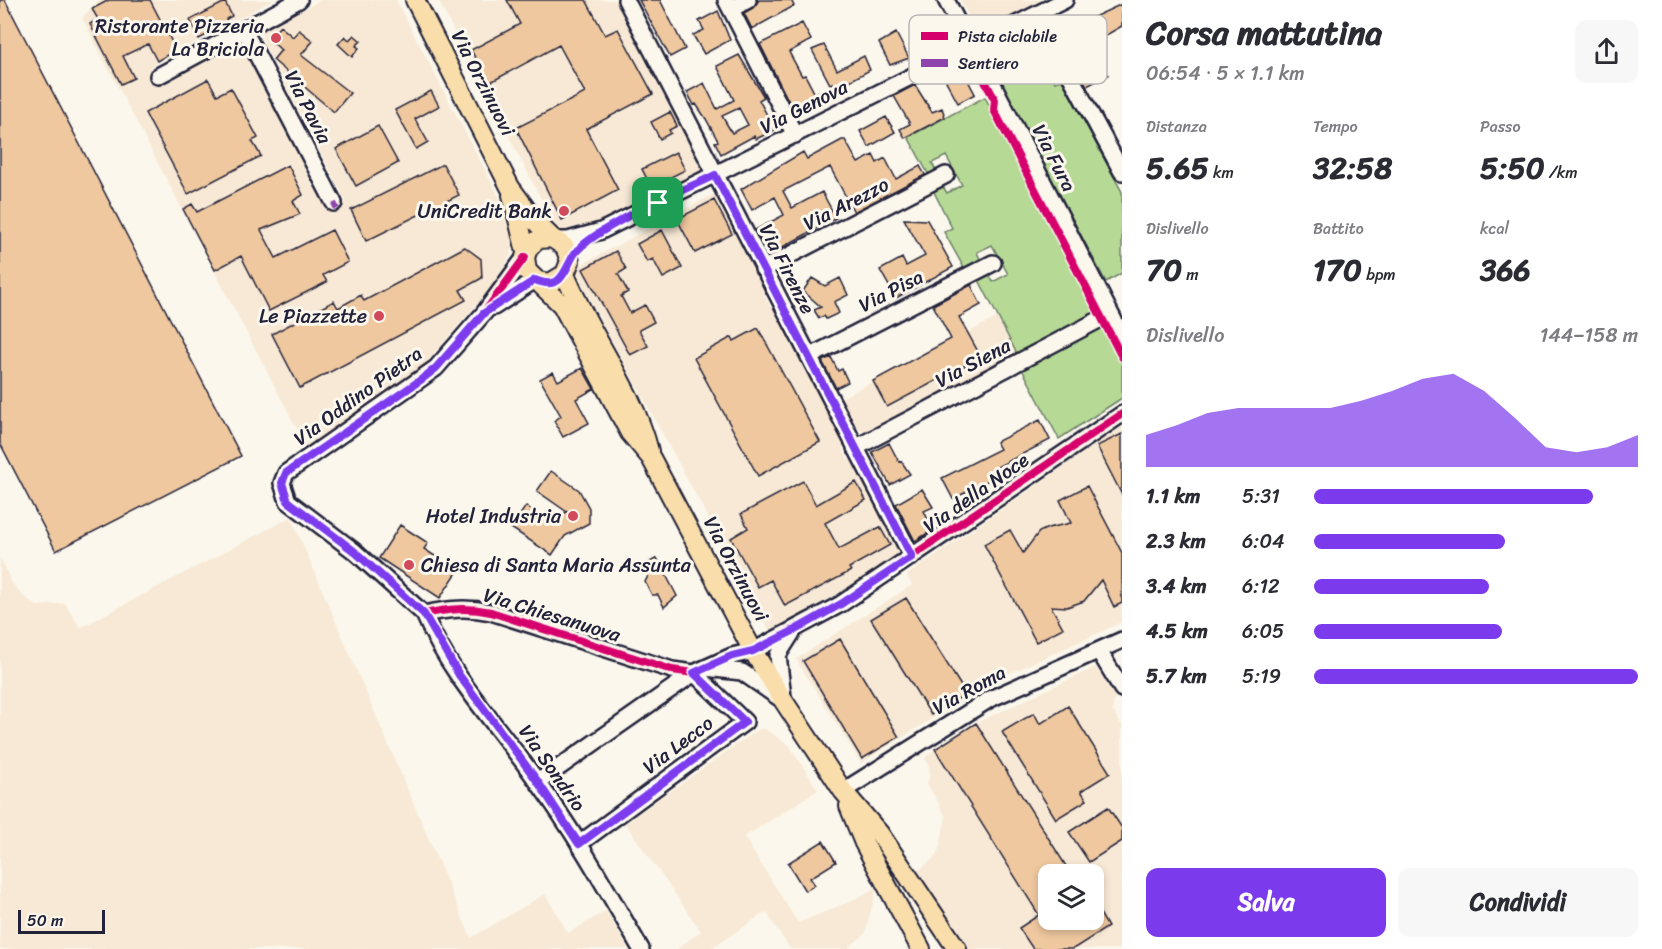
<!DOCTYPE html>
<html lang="it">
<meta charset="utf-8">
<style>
body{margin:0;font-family:Sriracha,sans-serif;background:#f7f7f7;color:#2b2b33;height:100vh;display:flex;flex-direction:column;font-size:22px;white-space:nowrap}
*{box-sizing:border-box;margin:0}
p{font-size:20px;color:#7c7c81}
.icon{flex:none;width:33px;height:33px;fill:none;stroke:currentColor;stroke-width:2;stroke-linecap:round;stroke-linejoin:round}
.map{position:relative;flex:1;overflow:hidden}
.drawer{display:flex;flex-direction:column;background:#fff;width:540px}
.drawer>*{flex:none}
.fabs{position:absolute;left:1038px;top:864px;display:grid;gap:12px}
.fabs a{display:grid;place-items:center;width:66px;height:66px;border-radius:12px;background:#fff;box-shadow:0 3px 9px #0003;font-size:30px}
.scale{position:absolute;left:18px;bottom:15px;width:87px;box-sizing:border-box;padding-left:6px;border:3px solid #22223b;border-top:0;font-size:16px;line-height:21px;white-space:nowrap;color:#22223b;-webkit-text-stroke:4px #fbf7ec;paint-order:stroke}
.pin{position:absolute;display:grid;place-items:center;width:51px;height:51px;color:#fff;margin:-26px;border-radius:12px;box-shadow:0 3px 9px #0006}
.round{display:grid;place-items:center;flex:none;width:63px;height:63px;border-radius:12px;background:#f7f7f7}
.overview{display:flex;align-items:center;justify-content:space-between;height:102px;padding:0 24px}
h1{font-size:33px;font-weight:700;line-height:45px}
.stats{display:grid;grid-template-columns:repeat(3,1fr);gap:9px;height:102px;padding:6px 24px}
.stats div{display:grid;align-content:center}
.stats b{font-size:30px;font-weight:700}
.stats small{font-size:16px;font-weight:400}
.stats p{font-size:16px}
.chart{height:168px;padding:12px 24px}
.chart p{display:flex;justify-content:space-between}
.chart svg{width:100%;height:108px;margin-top:6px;fill:#7c3aed;opacity:.7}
.primary-button{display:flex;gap:12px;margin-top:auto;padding:12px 24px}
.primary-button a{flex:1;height:69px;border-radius:12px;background:#7c3aed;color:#fff;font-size:24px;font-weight:700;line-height:69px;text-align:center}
.primary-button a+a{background:#f7f7f7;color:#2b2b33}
ul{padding:0 24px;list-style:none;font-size:20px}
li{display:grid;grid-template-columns:96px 72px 1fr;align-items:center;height:45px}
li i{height:15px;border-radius:8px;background:#7c3aed}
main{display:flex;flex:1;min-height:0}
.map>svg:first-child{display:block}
</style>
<main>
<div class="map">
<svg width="1122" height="949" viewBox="0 0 1122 949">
<rect width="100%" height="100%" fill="#fbf7ec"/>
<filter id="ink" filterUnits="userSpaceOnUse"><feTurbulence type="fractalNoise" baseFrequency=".0167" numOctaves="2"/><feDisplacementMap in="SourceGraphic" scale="12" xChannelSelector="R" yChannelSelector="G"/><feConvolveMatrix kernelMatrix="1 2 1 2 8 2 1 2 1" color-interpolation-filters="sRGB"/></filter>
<g filter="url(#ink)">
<path fill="#f7e9d5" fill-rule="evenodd" d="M99,0H273L150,67L159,83L236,41L241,42L305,157L301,163L313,187L322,188L332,209L346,201L263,42L262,34L266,29L321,0H396L507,212L514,232L512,251L498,280L418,372L306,446L82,18Z
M438,0H620L707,169L566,240L562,239Z
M960,0H1046L978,34Z
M716,193L769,292L764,295L770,307H777L846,442L842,448L848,459L853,457L902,551L893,559L861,581L770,631L573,269Z
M998,317L1017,354L869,432L861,431L839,399Z
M1122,426V622L991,682L861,763L796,659L912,585L907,575Z
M291,517L471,938L545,894L568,933L606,911L628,949H0V557L12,583L22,595L37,606L65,603L80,628Z
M1096,667L1115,697L1112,710L1122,726V949H968L916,873L935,857L940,846L946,817L927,783L930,776L929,766L925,758L935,749L976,723ZM1048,874H1094V920H1048Z
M759,729H765L789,745L818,790L744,837L798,923L849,902L877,887L865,934L847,949H790L766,912L710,949H677L701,931L625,823Z"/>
<path fill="#b6da95" stroke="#6c7e68" stroke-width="1.5" d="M1027,27L1055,82L1062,80L1122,192V273L1106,282L985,56L986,48Z
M985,97L1096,312L1017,354L979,280L989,274L993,282L1008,274L992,245L977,252L980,259L964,268L944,232L952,228L933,190L942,185L947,193L962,185L946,156L932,163L936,171L930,177L908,137Z
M1102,325L1122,364V398L1059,439L1022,369Z"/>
<path fill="#efc89f" stroke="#22223b" stroke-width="1.5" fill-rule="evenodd" d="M0,0H5L241,456L56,551L0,443Z
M109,0H150L176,50L157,61L148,44L123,56L134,78L121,84L90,24L98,19L92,9Z
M507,0H586L605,35L618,29L653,94L586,129L618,190L562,220L516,128L585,93L559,45L489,83L471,50L520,24Z
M639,0H660L685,49L670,57Z
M791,0L794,6L752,29L744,13L753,8L759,0Z
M225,2L232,16L226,19L228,24L199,39L190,20Z
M1122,4V26L1092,43L1108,75L1087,86L1060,37L1086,23L1085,21Z
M718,11L730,40L704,54L693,35L704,30L699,21Z
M802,23L811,40L789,52L802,76L805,75L815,94L819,91L824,100L796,116L760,44Z
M280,26L293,37L299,30L313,41L301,55L350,93L334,112L273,60L281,50L269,39Z
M896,33L909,58L890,65L879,43Z
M354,35L361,41L356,46L359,48L352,57L338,44L345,36L349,40Z
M824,45L837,70L864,56L870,70L844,84L847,89L839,93L833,83L830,84L812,50Z
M739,55L764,97L759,100L775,130L756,139L754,136L721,154L715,142L718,141L706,119L696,104L694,105L687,92L704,83L717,109L734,100L717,66ZM739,108L748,125L732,133L722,116Z
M963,71L975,94L958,103L946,81Z
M208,79L217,95L231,88L258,138L252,141L261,156L188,194L145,113Z
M915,85L932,112L942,108L945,117L905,138L900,129L910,124L894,96Z
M431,91L439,106L415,119L428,142L416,149L395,110Z
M670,112L677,126L669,130L671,133L660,139L651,122Z
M886,117L895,132L869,147L860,131Z
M378,126L398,163L356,186L336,149Z
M842,140H845L858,163L873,155L877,163L885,158L896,179L920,166L925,175L854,212L830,167L783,191L792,208L822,192L836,218L768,255L755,230L784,215L775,197L752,210L741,189L803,152L807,159Z
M676,152L685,170L651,187L642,169Z
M443,164L459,195L366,241L351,210Z
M288,165L303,195L293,201L300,214L261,230L276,258L332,230L348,262L323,275L327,282L269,311L241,256L215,270L183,209L192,204L197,212Z
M714,200L732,234L695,253L677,219Z
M904,219L927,220L953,267L896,298L880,270L902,258L906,266L925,256Z
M662,230L682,268L663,278L653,259L647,262L637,244Z
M465,247L481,259L482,278L460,290L466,300L300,388L272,334L334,301L338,308L361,295L364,301Z
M616,251L626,269L618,274L628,292L621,296L630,313L645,305L654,322L639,330L648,346L630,355L583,269Z
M812,278L825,286L840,278L848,295L834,302L839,313L826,319L824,316L819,318L814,310L821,307L803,291Z
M971,285L981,305L959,317L981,357L887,407L873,381L951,339L933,305Z
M758,328L820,442L758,476L694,358L732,337L734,341Z
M831,357L838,371L842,369L848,382L836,388L822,361Z
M582,368L594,389L576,399L589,423L563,437L554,421L561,416L540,379L553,372L558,381Z
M1040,420L1050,440L993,469L997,476L953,499L942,478L1000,449L996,442Z
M1122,434V495L1097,446Z
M889,443L899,462L901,461L910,474L890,485L872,452Z
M551,471L579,490L589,508V523L565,536L552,555L511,528L526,506L546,520L567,512L537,491Z
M803,481L816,505L856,482L866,500L825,523L839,549L880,527L890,545L849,568L851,571L785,606L771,580L758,587L731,538L748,528L741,514Z
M1087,486L1122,553V603L1114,607L1101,580L1084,601L1067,607L1051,606L1063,628L1036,642L984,544L1010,530L1023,553L1039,532L1048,528L1071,523L1060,500Z
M922,489L933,507L924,511L933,530L915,541L896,504Z
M400,525L428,543L424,549L458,571L440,598L379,558Z
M657,558L677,596L664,607L658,595H652L645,582L648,576L643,566Z
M906,598L966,694L931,715L871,619Z
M840,639L899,737L862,759L803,661Z
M1068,706L1110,773L1081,791L1087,800L1056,819L1002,732L1034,713L1040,724Z
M976,723L1071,874H1048V920H1094V903L1108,927L1073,949H1033L1019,928L1039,915L935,749Z
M1108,807L1122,828V841L1089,862L1069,832Z
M823,841L836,862L810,878L815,885L805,891L788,863Z"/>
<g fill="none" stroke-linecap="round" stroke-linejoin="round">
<g stroke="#22223b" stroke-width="20">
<path id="minor" d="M626,0L912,557
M726,0L795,135
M946,0L970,46L976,51L1122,336
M731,9L748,0
M1037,14L1122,172
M244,30L334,203
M158,76L299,0
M558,240H568L601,231L1065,0
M525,257L484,313L436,368L286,473L282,483L288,501L354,551L424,614C448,609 467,607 491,612L672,670L694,673L732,656L753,651L841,604L1122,414
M763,269L946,175
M494,307L535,280
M809,357L993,263
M855,448L1110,314
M424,614C450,676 499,727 537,781C576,834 608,892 641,949
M1099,651L1122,689
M705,668L742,672L778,697
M783,697L778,655L792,633
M538,782L694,673L745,722L579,844
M843,791L990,699L1122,640"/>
</g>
<g stroke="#22223b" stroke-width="22">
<path id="major" d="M415,0L510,187L534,220L552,238L565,247L570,261L565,274L550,283L539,281
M512,195L526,252
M552,238L539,239L529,247L525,257L527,271L562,305L630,433L651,458L753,651L783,700L843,791L879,833L957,949
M565,274C589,334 633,389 649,451
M849,806L864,843L921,949"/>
</g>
<use href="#minor" stroke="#fbf7ec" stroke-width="15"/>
<use href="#major" stroke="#f9deab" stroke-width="18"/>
<path stroke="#8e44ad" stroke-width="6" stroke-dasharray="12 6" stroke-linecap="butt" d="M334,203L337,209"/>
<g stroke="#fbf7ec" stroke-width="11">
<path id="cycleway" d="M967,48L995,100L994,110L1122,357
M525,257L484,313L436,368L286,473L282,483L288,501L354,551L424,614C448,609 467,607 491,612L672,670L694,673L732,656L753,651L841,604L1122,414"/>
</g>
<use href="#cycleway" stroke="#d6006c" stroke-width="8"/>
</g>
</g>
<g fill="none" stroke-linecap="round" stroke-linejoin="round" filter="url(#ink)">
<g stroke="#fff" stroke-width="12">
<path id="route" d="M715,175L912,557L841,604L795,630L753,651L732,656L694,673L745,722L579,844L538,782L459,675L424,614L354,551L288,501L282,483L286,473L422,379L436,368L484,313L535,280C560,290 563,275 572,258C584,231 685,190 715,175Z"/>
</g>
<use href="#route" stroke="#7c3aed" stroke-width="8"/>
</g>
<g fill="#d1495b" stroke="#fbf7ec" stroke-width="2">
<circle cx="276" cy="38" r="6"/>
<circle cx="564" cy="211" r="6"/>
<circle cx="379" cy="316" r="6"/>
<circle cx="573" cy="516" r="6"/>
<circle cx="409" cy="565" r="6"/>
</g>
<g text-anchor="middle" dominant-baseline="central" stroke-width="6" stroke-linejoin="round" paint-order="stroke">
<g font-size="20" fill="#22223b" stroke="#fbf7ec" text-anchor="end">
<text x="264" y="26">Ristorante Pizzeria<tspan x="264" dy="23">La Briciola</tspan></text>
<text x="552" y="211">UniCredit Bank</text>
<text x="367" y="316">Le Piazzette</text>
<text x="561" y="516">Hotel Industria</text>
<text x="421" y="565" text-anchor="start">Chiesa di Santa Maria Assunta</text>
</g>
<g font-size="20" fill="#22223b" stroke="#fbf7ec">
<text transform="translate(483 83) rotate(63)">Via Orzinuovi</text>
<text transform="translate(308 107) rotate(63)">Via Pavia</text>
<text transform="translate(804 107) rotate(-27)">Via Genova</text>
<text transform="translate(1054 158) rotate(63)">Via Fura</text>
<text transform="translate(846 204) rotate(-27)">Via Arezzo</text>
<text transform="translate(787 269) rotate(63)">Via Firenze</text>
<text transform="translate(891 291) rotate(-27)">Via Pisa</text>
<text transform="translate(973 363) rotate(-28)">Via Siena</text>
<text transform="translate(358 396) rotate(-36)">Via Oddino Pietra</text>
<text transform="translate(976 493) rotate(-35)">Via della Noce</text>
<text transform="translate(736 569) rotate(62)">Via Orzinuovi</text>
<text transform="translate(552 615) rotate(17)">Via Chiesanuova</text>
<text transform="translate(969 690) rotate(-29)">Via Roma</text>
<text transform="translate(678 745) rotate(-37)">Via Lecco</text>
<text transform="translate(552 768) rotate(55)">Via Sondrio</text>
</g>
</g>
<rect x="909" y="15" width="198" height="69" rx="9" fill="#fbf7ec" stroke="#bab7b7" stroke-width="1.5"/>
<rect x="921" y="32" width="27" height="8" fill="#d6006c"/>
<rect x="921" y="59" width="27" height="8" fill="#8e44ad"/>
<g font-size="16" fill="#22223b">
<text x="958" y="42">Pista ciclabile</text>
<text x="958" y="69">Sentiero</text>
</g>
</svg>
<div class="fabs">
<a><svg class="icon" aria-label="layers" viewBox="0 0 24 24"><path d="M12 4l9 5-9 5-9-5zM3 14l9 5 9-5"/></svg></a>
</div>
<div class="scale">50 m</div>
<div class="pin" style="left:658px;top:203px;background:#1e9e55"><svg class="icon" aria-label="arrive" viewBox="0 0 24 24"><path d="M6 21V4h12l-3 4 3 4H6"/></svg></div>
</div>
<section class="drawer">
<div class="overview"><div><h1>Corsa mattutina</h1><p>06:54 · 5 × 1.1 km</p></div><a class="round"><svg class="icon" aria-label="share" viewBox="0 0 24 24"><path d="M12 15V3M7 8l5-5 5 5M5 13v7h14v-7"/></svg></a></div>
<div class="stats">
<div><p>Distanza</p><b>5.65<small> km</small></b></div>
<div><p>Tempo</p><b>32:58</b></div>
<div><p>Passo</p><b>5:50<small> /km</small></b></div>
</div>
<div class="stats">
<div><p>Dislivello</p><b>70<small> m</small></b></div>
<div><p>Battito</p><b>170<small> bpm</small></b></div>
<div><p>kcal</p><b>366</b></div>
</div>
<div class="chart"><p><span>Dislivello</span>144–158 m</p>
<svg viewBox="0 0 160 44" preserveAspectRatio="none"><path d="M0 44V31L10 27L20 22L30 20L40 20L50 20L60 20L70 17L80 13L90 8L100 6L110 13L120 24L130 36L140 38L150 36L160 31V44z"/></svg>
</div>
<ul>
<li><b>1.1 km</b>5:31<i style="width:86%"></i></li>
<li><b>2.3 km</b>6:04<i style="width:59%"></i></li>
<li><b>3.4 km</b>6:12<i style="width:54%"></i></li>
<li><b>4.5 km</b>6:05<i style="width:58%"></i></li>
<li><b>5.7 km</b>5:19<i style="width:100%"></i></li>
</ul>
<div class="primary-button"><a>Salva</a><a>Condividi</a></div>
</section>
</main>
